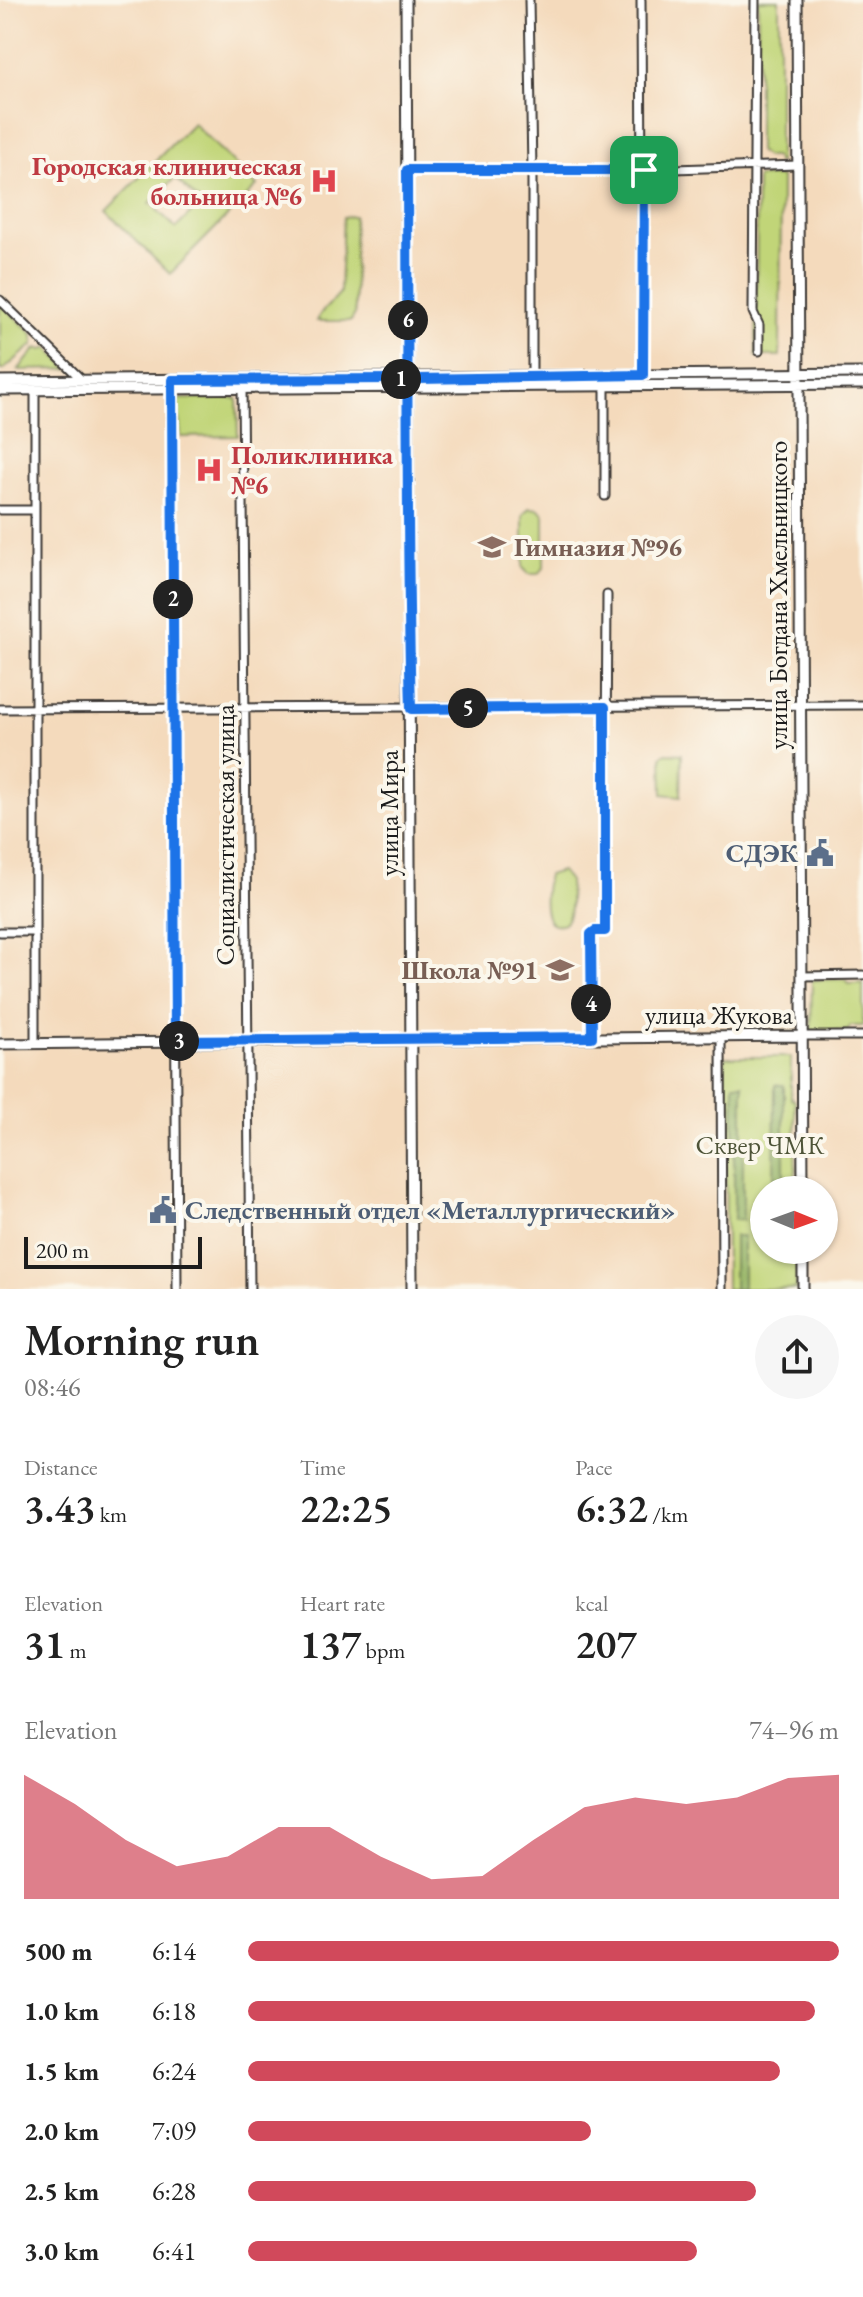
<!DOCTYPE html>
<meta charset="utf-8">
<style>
body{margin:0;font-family:"EB Garamond",serif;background:#f6f6f6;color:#222;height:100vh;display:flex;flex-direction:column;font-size:30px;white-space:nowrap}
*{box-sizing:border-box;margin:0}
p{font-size:26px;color:#767676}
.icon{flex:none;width:44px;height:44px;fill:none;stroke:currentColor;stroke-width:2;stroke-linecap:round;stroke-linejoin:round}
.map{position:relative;height:1289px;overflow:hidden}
.drawer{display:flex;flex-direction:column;background:#fff;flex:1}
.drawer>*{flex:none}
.needle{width:52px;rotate:91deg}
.controls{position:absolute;left:750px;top:1176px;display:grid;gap:16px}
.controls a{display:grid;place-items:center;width:88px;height:88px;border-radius:50%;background:#fff;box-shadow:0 2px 6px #0004;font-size:40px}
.scale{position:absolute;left:24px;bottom:20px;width:178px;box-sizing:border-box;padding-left:8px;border:4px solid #1c1c1c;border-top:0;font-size:22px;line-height:28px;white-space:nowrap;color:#1c1c1c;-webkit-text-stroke:6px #fbf7ec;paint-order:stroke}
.pin{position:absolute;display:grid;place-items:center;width:68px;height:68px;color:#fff;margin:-34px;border-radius:16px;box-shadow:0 4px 12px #0006}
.km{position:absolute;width:40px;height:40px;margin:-20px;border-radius:50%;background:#222;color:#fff;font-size:22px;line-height:40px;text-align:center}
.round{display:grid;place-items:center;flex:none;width:84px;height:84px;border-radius:42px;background:#f6f6f6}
.headline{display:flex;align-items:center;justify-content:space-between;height:136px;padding:0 24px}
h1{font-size:44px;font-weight:600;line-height:60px}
.metrics{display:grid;grid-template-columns:repeat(3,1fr);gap:12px;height:136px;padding:8px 24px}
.metrics div{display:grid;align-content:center}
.metrics b{font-size:40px;font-weight:600}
.metrics small{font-size:22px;font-weight:400}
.metrics p{font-size:22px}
.chart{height:224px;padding:16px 24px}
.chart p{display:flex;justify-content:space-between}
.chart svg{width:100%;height:144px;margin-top:8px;fill:#d1495b;opacity:.7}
ul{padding:0 24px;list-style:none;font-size:26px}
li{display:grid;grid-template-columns:128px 96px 1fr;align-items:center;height:60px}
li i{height:20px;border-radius:10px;background:#d1495b}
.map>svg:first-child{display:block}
</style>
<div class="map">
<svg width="863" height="1289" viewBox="0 0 863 1289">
<rect width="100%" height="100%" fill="#fbf7ec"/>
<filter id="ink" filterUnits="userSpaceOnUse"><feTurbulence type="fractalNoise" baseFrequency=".0125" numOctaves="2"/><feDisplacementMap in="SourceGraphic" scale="16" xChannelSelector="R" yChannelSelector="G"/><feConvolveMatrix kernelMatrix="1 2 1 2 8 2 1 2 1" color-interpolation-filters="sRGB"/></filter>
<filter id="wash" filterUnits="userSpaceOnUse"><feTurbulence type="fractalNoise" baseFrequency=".006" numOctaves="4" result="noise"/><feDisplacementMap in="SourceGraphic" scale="32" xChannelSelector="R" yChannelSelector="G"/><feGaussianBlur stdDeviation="1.8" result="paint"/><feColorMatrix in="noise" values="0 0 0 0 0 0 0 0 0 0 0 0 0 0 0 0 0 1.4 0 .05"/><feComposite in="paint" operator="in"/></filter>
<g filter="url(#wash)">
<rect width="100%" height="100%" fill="#f4dabc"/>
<path fill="#c1d578" stroke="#6e784a" stroke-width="2" fill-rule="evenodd" d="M758,0H779V162H777L775,157H766L758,151Z
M193,123L257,186L170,274L106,211ZM175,178L201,203L176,228L150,203Z
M757,177H781L780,356H756Z
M354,216L355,314L351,321H317L320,314L340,293L343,217Z
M0,303L33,334L34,344L3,370H0Z
M47,347L69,369L18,370L37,348L43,350Z
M777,378L778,381L421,385V382Z
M237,398L238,436L181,437L177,399Z
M529,508L539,509L544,515V568L538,574H529L523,568V515Z
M666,753L682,754L681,796L663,794L662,756Z
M561,871L569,881C569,890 573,913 566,921C564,924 558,925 554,924C540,920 545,886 548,875Z
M846,979L849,984L863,983V1026H851L847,1031H811L812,980Z
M725,1057H791V1099L795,1100L796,1190H764V1250H796V1289H726Z"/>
<path fill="#98b668" stroke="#5a6942" stroke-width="2" d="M734,1084H743V1220H734Z
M775,1085H784V1190H774Z
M734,1236H743V1289H734Z"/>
</g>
<g filter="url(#ink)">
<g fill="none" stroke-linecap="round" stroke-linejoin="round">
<g stroke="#3c3834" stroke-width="11">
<path id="street" d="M529,0L532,170V376
M641,0L643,375
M755,0L753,312L759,325V351
M407,170H644L798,165
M0,300L83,381
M242,386L250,1289
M172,387L177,1289
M35,389V1044
M605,496V386
M0,510H35
M0,709L863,705
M0,932H35
M802,976L863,975
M802,1036H863
M592,1037L591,934L595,931H605L607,595
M721,1037L722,1289"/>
</g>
<g stroke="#3c3834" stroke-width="13">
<path id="secondary" d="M406,0L412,1289
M797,0L803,1190
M0,381L863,373
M0,390L863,384
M0,1044L802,1036
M803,1250V1289"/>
</g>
<use href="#street" stroke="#fff" stroke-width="7"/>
<use href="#secondary" stroke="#fff" stroke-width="9"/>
</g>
</g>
<g fill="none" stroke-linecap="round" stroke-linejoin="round" filter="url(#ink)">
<g stroke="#fff" stroke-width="16">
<path id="route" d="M644,170L643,375L419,379H399L172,380L175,1041L592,1037L591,934L595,931H605V707L411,709C406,529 408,349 407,170H644"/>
</g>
<use href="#route" stroke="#1a73e8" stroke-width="10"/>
</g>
<defs>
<g id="hospital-bare" transform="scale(2.16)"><path d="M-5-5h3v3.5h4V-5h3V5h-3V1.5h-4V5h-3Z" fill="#e0444e" stroke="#fbf7ec" stroke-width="2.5" paint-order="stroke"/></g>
<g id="school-bare" transform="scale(2.16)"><path d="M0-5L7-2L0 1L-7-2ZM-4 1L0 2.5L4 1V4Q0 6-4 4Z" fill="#8d6e63" stroke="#fbf7ec" stroke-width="2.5" paint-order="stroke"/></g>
<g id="civic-bare" transform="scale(2.16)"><path d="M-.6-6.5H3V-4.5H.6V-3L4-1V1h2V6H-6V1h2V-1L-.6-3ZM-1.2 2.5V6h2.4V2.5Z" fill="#5c6f8a" stroke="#fbf7ec" stroke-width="2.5" paint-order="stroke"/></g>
</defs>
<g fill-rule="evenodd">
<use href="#hospital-bare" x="324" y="181"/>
<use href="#hospital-bare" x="209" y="470"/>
<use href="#school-bare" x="492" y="547"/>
<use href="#civic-bare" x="820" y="853"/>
<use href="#school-bare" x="560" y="970"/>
<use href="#civic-bare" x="163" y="1210"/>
</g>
<g text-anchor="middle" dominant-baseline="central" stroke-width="8" stroke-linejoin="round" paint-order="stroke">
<g font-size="26" font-weight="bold" fill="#be3a42" stroke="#fbf7ec" text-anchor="end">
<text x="302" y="166">Городская клиническая<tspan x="302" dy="30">больница №6</tspan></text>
<text x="231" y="455" text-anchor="start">Поликлиника<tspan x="231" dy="30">№6</tspan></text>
</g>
<g font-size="26" font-weight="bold" fill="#785e54" stroke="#fbf7ec" text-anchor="start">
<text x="514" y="547">Гимназия №96</text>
<text x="538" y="970" text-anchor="end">Школа №91</text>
</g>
<g font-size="26" fill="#1c1c1c" stroke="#fbf7ec">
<text transform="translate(778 595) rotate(-90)">улица Богдана Хмельницкого</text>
<text transform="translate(389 813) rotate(-90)">улица Мира</text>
<text transform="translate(225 835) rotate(-90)">Социалистическая улица</text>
<text x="719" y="1015">улица Жукова</text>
</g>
<g font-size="26" font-weight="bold" fill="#4e5e75" stroke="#fbf7ec" text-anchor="end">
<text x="798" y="853">СДЭК</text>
<text x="185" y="1210" text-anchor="start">Следственный отдел «Металлургический»</text>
</g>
<g font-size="26" fill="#4e5438" stroke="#fbf7ec">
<text x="760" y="1145">Сквер ЧМК</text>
</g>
</g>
</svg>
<div class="controls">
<a><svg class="needle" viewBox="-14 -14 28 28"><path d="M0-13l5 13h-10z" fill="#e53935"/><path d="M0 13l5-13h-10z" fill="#767676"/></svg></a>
</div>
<div class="scale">200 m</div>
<div class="pin" style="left:644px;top:170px;background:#1e9e55"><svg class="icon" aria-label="arrive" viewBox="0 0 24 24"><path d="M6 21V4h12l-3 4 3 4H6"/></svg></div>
<b class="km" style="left:401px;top:379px">1</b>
<b class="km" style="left:173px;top:599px">2</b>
<b class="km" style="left:179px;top:1041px">3</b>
<b class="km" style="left:591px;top:1004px">4</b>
<b class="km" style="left:468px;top:708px">5</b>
<b class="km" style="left:408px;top:320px">6</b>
</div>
<section class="drawer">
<div class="headline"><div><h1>Morning run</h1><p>08:46</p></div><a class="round"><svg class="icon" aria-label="share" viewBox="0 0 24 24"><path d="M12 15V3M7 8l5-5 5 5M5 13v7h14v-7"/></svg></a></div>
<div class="metrics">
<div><p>Distance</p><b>3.43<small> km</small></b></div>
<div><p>Time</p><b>22:25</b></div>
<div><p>Pace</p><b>6:32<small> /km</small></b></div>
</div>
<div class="metrics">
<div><p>Elevation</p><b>31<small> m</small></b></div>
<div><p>Heart rate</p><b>137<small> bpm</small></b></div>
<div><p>kcal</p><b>207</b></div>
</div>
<div class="chart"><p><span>Elevation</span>74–96 m</p>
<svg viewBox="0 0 160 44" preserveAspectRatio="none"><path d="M0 44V6L10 15L20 26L30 34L40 31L50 22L60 22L70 31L80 38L90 37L100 26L110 16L120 13L130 15L140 13L150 7L160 6V44z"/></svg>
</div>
<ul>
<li><b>500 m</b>6:14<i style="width:100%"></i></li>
<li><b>1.0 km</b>6:18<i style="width:96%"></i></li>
<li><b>1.5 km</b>6:24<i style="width:90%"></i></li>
<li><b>2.0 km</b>7:09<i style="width:58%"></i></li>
<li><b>2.5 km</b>6:28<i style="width:86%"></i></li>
<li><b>3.0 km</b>6:41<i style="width:76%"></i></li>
</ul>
</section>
